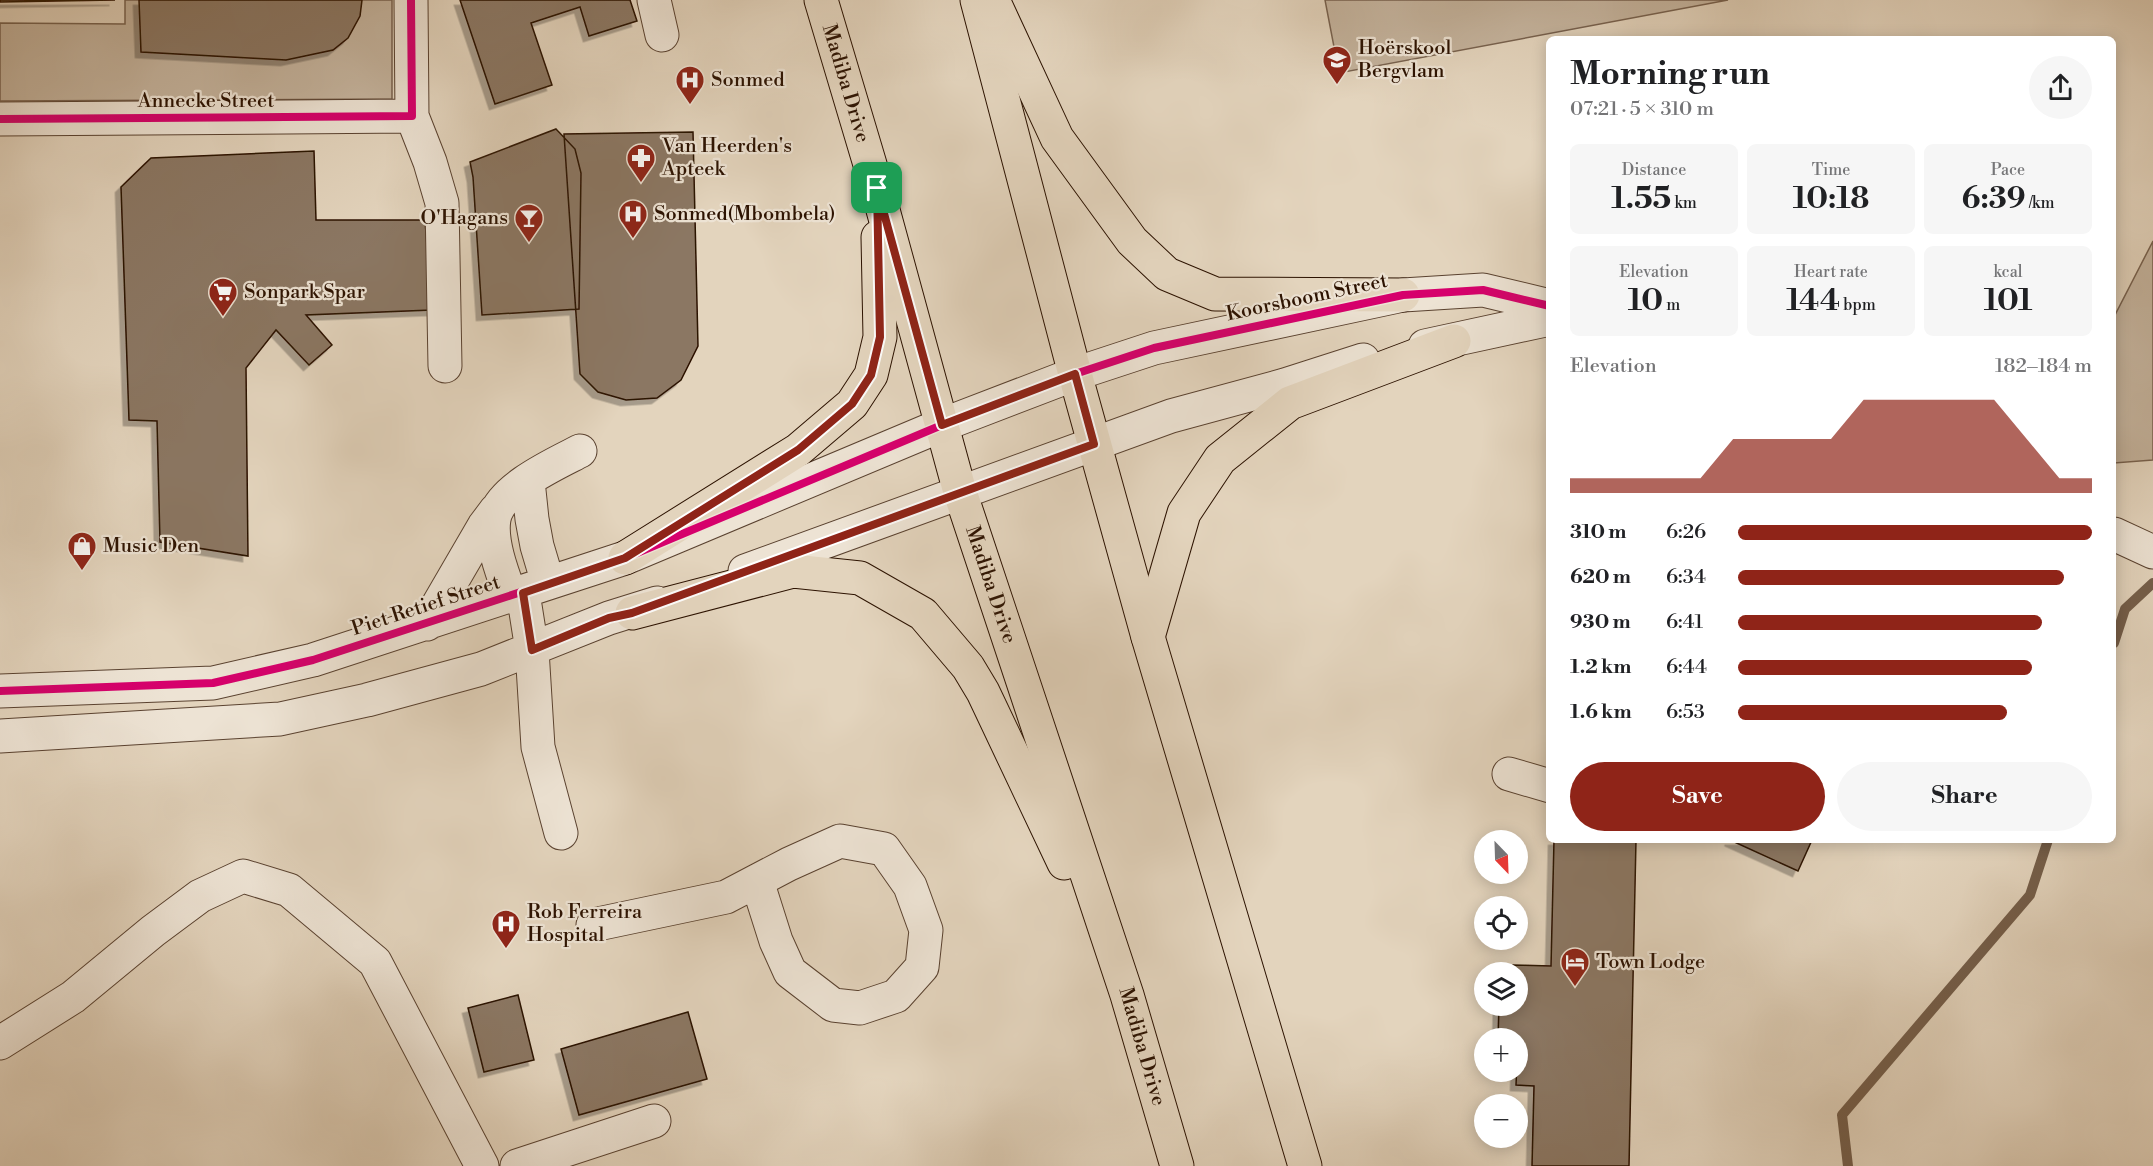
<!DOCTYPE html>
<meta charset="utf-8">
<style>
body{margin:0;font-family:"Libre Bodoni",serif;background:#f6f6f6;color:#202124;height:100vh;display:flex;flex-direction:column;font-size:22px;white-space:nowrap}
*{box-sizing:border-box;margin:0}
p{font-size:20px;color:#757577}
.icon{flex:none;width:33px;height:33px;fill:none;stroke:currentColor;stroke-width:2;stroke-linecap:round;stroke-linejoin:round}
.map{position:relative;flex:1;overflow:hidden}
.sheet{position:absolute;left:1546px;top:36px;width:570px;height:807px;display:flex;flex-direction:column;background:#fff;border-radius:9px;box-shadow:0 3px 15px #0003}
.sheet>*{flex:none}
.needle{width:39px;rotate:157deg}
.controls{position:absolute;left:1474px;top:830px;display:grid;gap:12px}
.controls a{display:grid;place-items:center;width:54px;height:54px;border-radius:50%;background:#fff;box-shadow:0 3px 15px #0003;font-size:30px}
.pin{position:absolute;display:grid;place-items:center;width:51px;height:51px;color:#fff;margin:-26px;border-radius:12px;box-shadow:0 3px 9px #0006}
.round{display:grid;place-items:center;flex:none;width:63px;height:63px;border-radius:32px;background:#f6f6f6}
.overview{display:flex;align-items:center;justify-content:space-between;height:102px;padding:0 24px}
h1{font-size:33px;font-weight:800;line-height:45px}
.stats{display:grid;grid-template-columns:repeat(3,1fr);gap:9px;height:102px;padding:6px 24px}
.stats div{display:grid;align-content:center;border-radius:9px;background:#f6f6f6;text-align:center}
.stats b{font-size:30px;font-weight:800}
.stats small{font-size:16px;font-weight:400}
.stats p{font-size:16px}
.chart{height:168px;padding:12px 24px}
.chart p{display:flex;justify-content:space-between}
.chart svg{width:100%;height:108px;margin-top:6px;fill:#8f2418;opacity:.7}
.action{display:flex;gap:12px;margin-top:auto;padding:12px 24px}
.action a{flex:1;height:69px;border-radius:36px;background:#8f2418;color:#fff;font-size:24px;font-weight:800;line-height:69px;text-align:center}
.action a+a{background:#f6f6f6;color:#202124}
ul{padding:0 24px;list-style:none;font-size:20px}
li{display:grid;grid-template-columns:96px 72px 1fr;align-items:center;height:45px}
li i{height:15px;border-radius:8px;background:#8f2418}
.map>svg:first-child{display:block}
</style>
<div class="map">
<svg width="2153" height="1166" viewBox="0 0 2153 1166">
<defs>
<filter id="shadow"><feDropShadow dx="-5.5" dy="5.5" stdDeviation="0" flood-color="#0004"/></filter>
</defs>
<rect width="100%" height="100%" fill="#e3d4bd"/>
<filter id="stains"><feTurbulence type="fractalNoise" baseFrequency=".00333" numOctaves="4"/><feColorMatrix values="0 0 0 0 .2 0 0 0 0 .09 0 0 0 0 .02 0 0 0 .5 -.17"/></filter>
<radialGradient id="worn" r=".72"><stop offset=".6" stop-color="#630" stop-opacity="0"/><stop offset="1" stop-color="#630" stop-opacity=".3"/></radialGradient>
<path fill="#c4b39d" stroke="#78624f" stroke-width="1.5" d="M125,0H392V99L0,101V23L125,24Z
M1325,0H1728L1339,73Z
M2153,241V460L2114,463V317Z"/>
<g fill="none" stroke-linecap="round" stroke-linejoin="round">
<path stroke="#755f4b" stroke-width="10" d="M2114,643L2125,609L2153,583
M1848,1166L1842,1115L2030,895L2048,840"/>
</g>
<path fill="#8b7763" stroke="#2c1201" stroke-width="1.5" filter="url(#shadow)" d="M0,0H115L0,2Z
M139,0H362L360,16L348,38L333,50L286,60L141,52Z
M460,0H630L637,21L589,36L580,7L531,23L552,85L495,104Z
M556,129L575,149L581,173L579,309L482,315L473,177L470,162Z
M693,132L698,346L681,380L657,398L626,400L598,392L580,374L564,134Z
M314,151L316,220H425L432,310L306,315L332,345L309,365L276,330L246,368L248,556L160,542L157,421L129,420L121,187L151,158Z
M1554,840H1636L1629,1166H1532L1534,1086L1516,1085L1518,1038H1498L1499,1005H1518V972H1513V965L1551,966Z
M1730,840H1812L1798,871Z
M518,995L534,1060L484,1072L468,1008Z
M688,1012L707,1079L579,1115L561,1049Z"/>
<g fill="none" stroke-linecap="round" stroke-linejoin="round">
<g stroke="#5a4230" stroke-width="35">
<path id="minor" d="M411,0L412,116L430,162L442,203L445,366
M654,0L662,35
M0,119L412,116
M1425,346L1550,319
M528,481L532,519L537,546L548,583
M2114,534L2153,552
M745,571L1171,416L1285,385L1363,360
M523,593L532,650L538,747L561,833
M511,597C503,575 490,542 494,519C499,489 555,464 580,451
M427,624L484,526L496,510
M0,691L213,683L313,660L625,558L942,425L1075,374L1154,348L1403,295L1483,290L1550,306
M0,736L280,719L367,700L481,669L609,618L657,603
M1509,774L1550,786
M593,925L726,897L789,864L840,841L884,849L910,886L926,930L922,967L896,996L860,1008L833,1005L790,972L776,941L757,881
M0,1043L73,997L153,931L200,896L243,876L289,890L375,962L482,1166
M517,1166L654,1121"/>
</g>
<g stroke="#2c1201" stroke-width="35">
<g id="major">
<path id="s1" d="M821,0L877,188L960,492L1127,995L1177,1166"/>
<path d="M977,0L1075,374L1148,637L1305,1166"/>
<path d="M993,0L1057,138L1132,241L1167,274L1215,294L1403,295"/>
<path d="M625,558L798,450L852,404L871,375L880,337L878,237"/>
<path d="M632,613L793,571L860,578L923,614L968,667L983,692L1064,863"/>
<path d="M1148,637L1184,513L1220,459L1290,403L1454,341"/>
</g>
</g>
<use href="#minor" stroke="#ede3d4" stroke-width="33"/>
<use href="#major" stroke="#e3d4bd" stroke-width="33"/>
<g stroke="#ede3d4" stroke-width="11">
<path id="cycleway" d="M0,119L412,116L411,0
M0,691L213,683L313,660L625,558L942,425L1075,374L1154,348L1403,295L1483,290L1550,306"/>
</g>
<use href="#cycleway" stroke="#d6006c" stroke-width="8"/>
</g>
<g fill="none" stroke-linecap="round" stroke-linejoin="round">
<g stroke="#fff" stroke-width="12">
<path id="route" d="M877,188L942,425L1075,374L1094,444L632,613L609,618L532,650L523,593L625,558L798,450L852,404L871,375L880,337Z"/>
</g>
<use href="#route" stroke="#8f2418" stroke-width="8"/>
</g>
<defs>
<g id="school-pin" transform="scale(1.5)"><path d="M0 17L-7.5 6A9.5 9.5 0 1 1 7.5 6Z" fill="#8f2418" stroke="#ede3d4"/><path d="M0-5L7-2L0 1L-7-2ZM-4 1L0 2.5L4 1V4Q0 6-4 4Z" fill="#fff"/></g>
<g id="hospital-pin" transform="scale(1.5)"><path d="M0 17L-7.5 6A9.5 9.5 0 1 1 7.5 6Z" fill="#8f2418" stroke="#ede3d4"/><path d="M-5-5h3v3.5h4V-5h3V5h-3V1.5h-4V5h-3Z" fill="#fff"/></g>
<g id="pharmacy-pin" transform="scale(1.5)"><path d="M0 17L-7.5 6A9.5 9.5 0 1 1 7.5 6Z" fill="#8f2418" stroke="#ede3d4"/><path d="M-2-6h4v4h4v4h-4v4h-4v-4h-4v-4h4Z" fill="#fff"/></g>
<g id="bar-pin" transform="scale(1.5)"><path d="M0 17L-7.5 6A9.5 9.5 0 1 1 7.5 6Z" fill="#8f2418" stroke="#ede3d4"/><path d="M-6-5H6L.8 .8V4.5H3.5V6h-7V4.5H-.8V.8Z" fill="#fff"/></g>
<g id="supermarket-pin" transform="scale(1.5)"><path d="M0 17L-7.5 6A9.5 9.5 0 1 1 7.5 6Z" fill="#8f2418" stroke="#ede3d4"/><path d="M-6-5.5h2.5l.6 2H6L4.5 2H-2.5L-4.4-4H-6ZM-1.5 3.2a1.3 1.3 0 1 0 .1 0ZM3 3.2a1.3 1.3 0 1 0 .1 0Z" fill="#fff"/></g>
<g id="shop-pin" transform="scale(1.5)"><path d="M0 17L-7.5 6A9.5 9.5 0 1 1 7.5 6Z" fill="#8f2418" stroke="#ede3d4"/><path d="M-5-2.5h2.3a2.7 3.5 0 0 1 5.4 0H5L5.5 6h-11ZM-1.5-2.5h3a1.5 2.3 0 0 0-3 0Z" fill="#fff"/></g>
<g id="hotel-pin" transform="scale(1.5)"><path d="M0 17L-7.5 6A9.5 9.5 0 1 1 7.5 6Z" fill="#8f2418" stroke="#ede3d4"/><path d="M-6-4.5h1.5V1H6V5H4.5V3h-9V5H-6ZM-4 0a1.8 1.8 0 1 1 3.6 0ZM.5 0V-2.5h3Q6-2.5 6 0Z" fill="#fff"/></g>
</defs>
<g fill-rule="evenodd">
<use href="#school-pin" x="1337" y="60"/>
<use href="#hospital-pin" x="690" y="80"/>
<use href="#pharmacy-pin" x="641" y="158"/>
<use href="#hospital-pin" x="633" y="214"/>
<use href="#bar-pin" x="529" y="218"/>
<use href="#supermarket-pin" x="223" y="292"/>
<use href="#shop-pin" x="82" y="546"/>
<use href="#hospital-pin" x="506" y="924"/>
<use href="#hotel-pin" x="1575" y="962"/>
</g>
<g text-anchor="middle" dominant-baseline="central" stroke-width="4.5" stroke-linejoin="round" paint-order="stroke">
<g font-size="20" fill="#2c1201" stroke="#ede3d4" text-anchor="start">
<text x="1358" y="48">Hoërskool<tspan x="1358" dy="23">Bergvlam</tspan></text>
<text x="711" y="80">Sonmed</text>
<text x="662" y="146">Van Heerden's<tspan x="662" dy="23">Apteek</tspan></text>
<text x="654" y="214">Sonmed(Mbombela)</text>
<text x="508" y="218" text-anchor="end">O'Hagans</text>
<text x="244" y="292">Sonpark Spar</text>
<text x="103" y="546">Music Den</text>
<text x="527" y="912">Rob Ferreira<tspan x="527" dy="23">Hospital</tspan></text>
<text x="1596" y="962">Town Lodge</text>
</g>
<g font-size="20" fill="#2c1201" stroke="#ede3d4">
<text stroke="none"><textPath href="#s1" startOffset="87">Madiba Drive</textPath></text>
<text x="206" y="101">Annecke Street</text>
<text transform="translate(1307 298) rotate(-12)">Koorsboom Street</text>
<text stroke="none"><textPath href="#s1" startOffset="609">Madiba Drive</textPath></text>
<text transform="translate(426 606) rotate(-18)">Piet Retief Street</text>
<text stroke="none"><textPath href="#s1" startOffset="1095">Madiba Drive</textPath></text>
</g>
</g>
<rect width="100%" height="100%" filter="url(#stains)"/>
<rect width="100%" height="100%" fill="url(#worn)"/>
</svg>
<div class="controls">
<a><svg class="needle" viewBox="-14 -14 28 28"><path d="M0-13l5 13h-10z" fill="#e53935"/><path d="M0 13l5-13h-10z" fill="#757577"/></svg></a>
<a><svg class="icon" aria-label="locate" viewBox="0 0 24 24"><circle cx="12" cy="12" r="6"/><path d="M12 2v4M12 18v4M2 12h4M18 12h4"/></svg></a>
<a><svg class="icon" aria-label="layers" viewBox="0 0 24 24"><path d="M12 4l9 5-9 5-9-5zM3 14l9 5 9-5"/></svg></a>
<a>+</a>
<a>−</a>
</div>
<div class="pin" style="left:877px;top:188px;background:#1e9e55"><svg class="icon" aria-label="arrive" viewBox="0 0 24 24"><path d="M6 21V4h12l-3 4 3 4H6"/></svg></div>
<section class="sheet">
<div class="overview"><div><h1>Morning run</h1><p>07:21 · 5 × 310 m</p></div><a class="round"><svg class="icon" aria-label="share" viewBox="0 0 24 24"><path d="M12 15V3M7 8l5-5 5 5M5 13v7h14v-7"/></svg></a></div>
<div class="stats">
<div><p>Distance</p><b>1.55<small> km</small></b></div>
<div><p>Time</p><b>10:18</b></div>
<div><p>Pace</p><b>6:39<small> /km</small></b></div>
</div>
<div class="stats">
<div><p>Elevation</p><b>10<small> m</small></b></div>
<div><p>Heart rate</p><b>144<small> bpm</small></b></div>
<div><p>kcal</p><b>101</b></div>
</div>
<div class="chart"><p><span>Elevation</span>182–184 m</p>
<svg viewBox="0 0 160 44" preserveAspectRatio="none"><path d="M0 44V38L10 38L20 38L30 38L40 38L50 22L60 22L70 22L80 22L90 6L100 6L110 6L120 6L130 6L140 22L150 38L160 38V44z"/></svg>
</div>
<ul>
<li><b>310 m</b>6:26<i style="width:100%"></i></li>
<li><b>620 m</b>6:34<i style="width:92%"></i></li>
<li><b>930 m</b>6:41<i style="width:86%"></i></li>
<li><b>1.2 km</b>6:44<i style="width:83%"></i></li>
<li><b>1.6 km</b>6:53<i style="width:76%"></i></li>
</ul>
<div class="action"><a>Save</a><a>Share</a></div>
</section>
</div>
